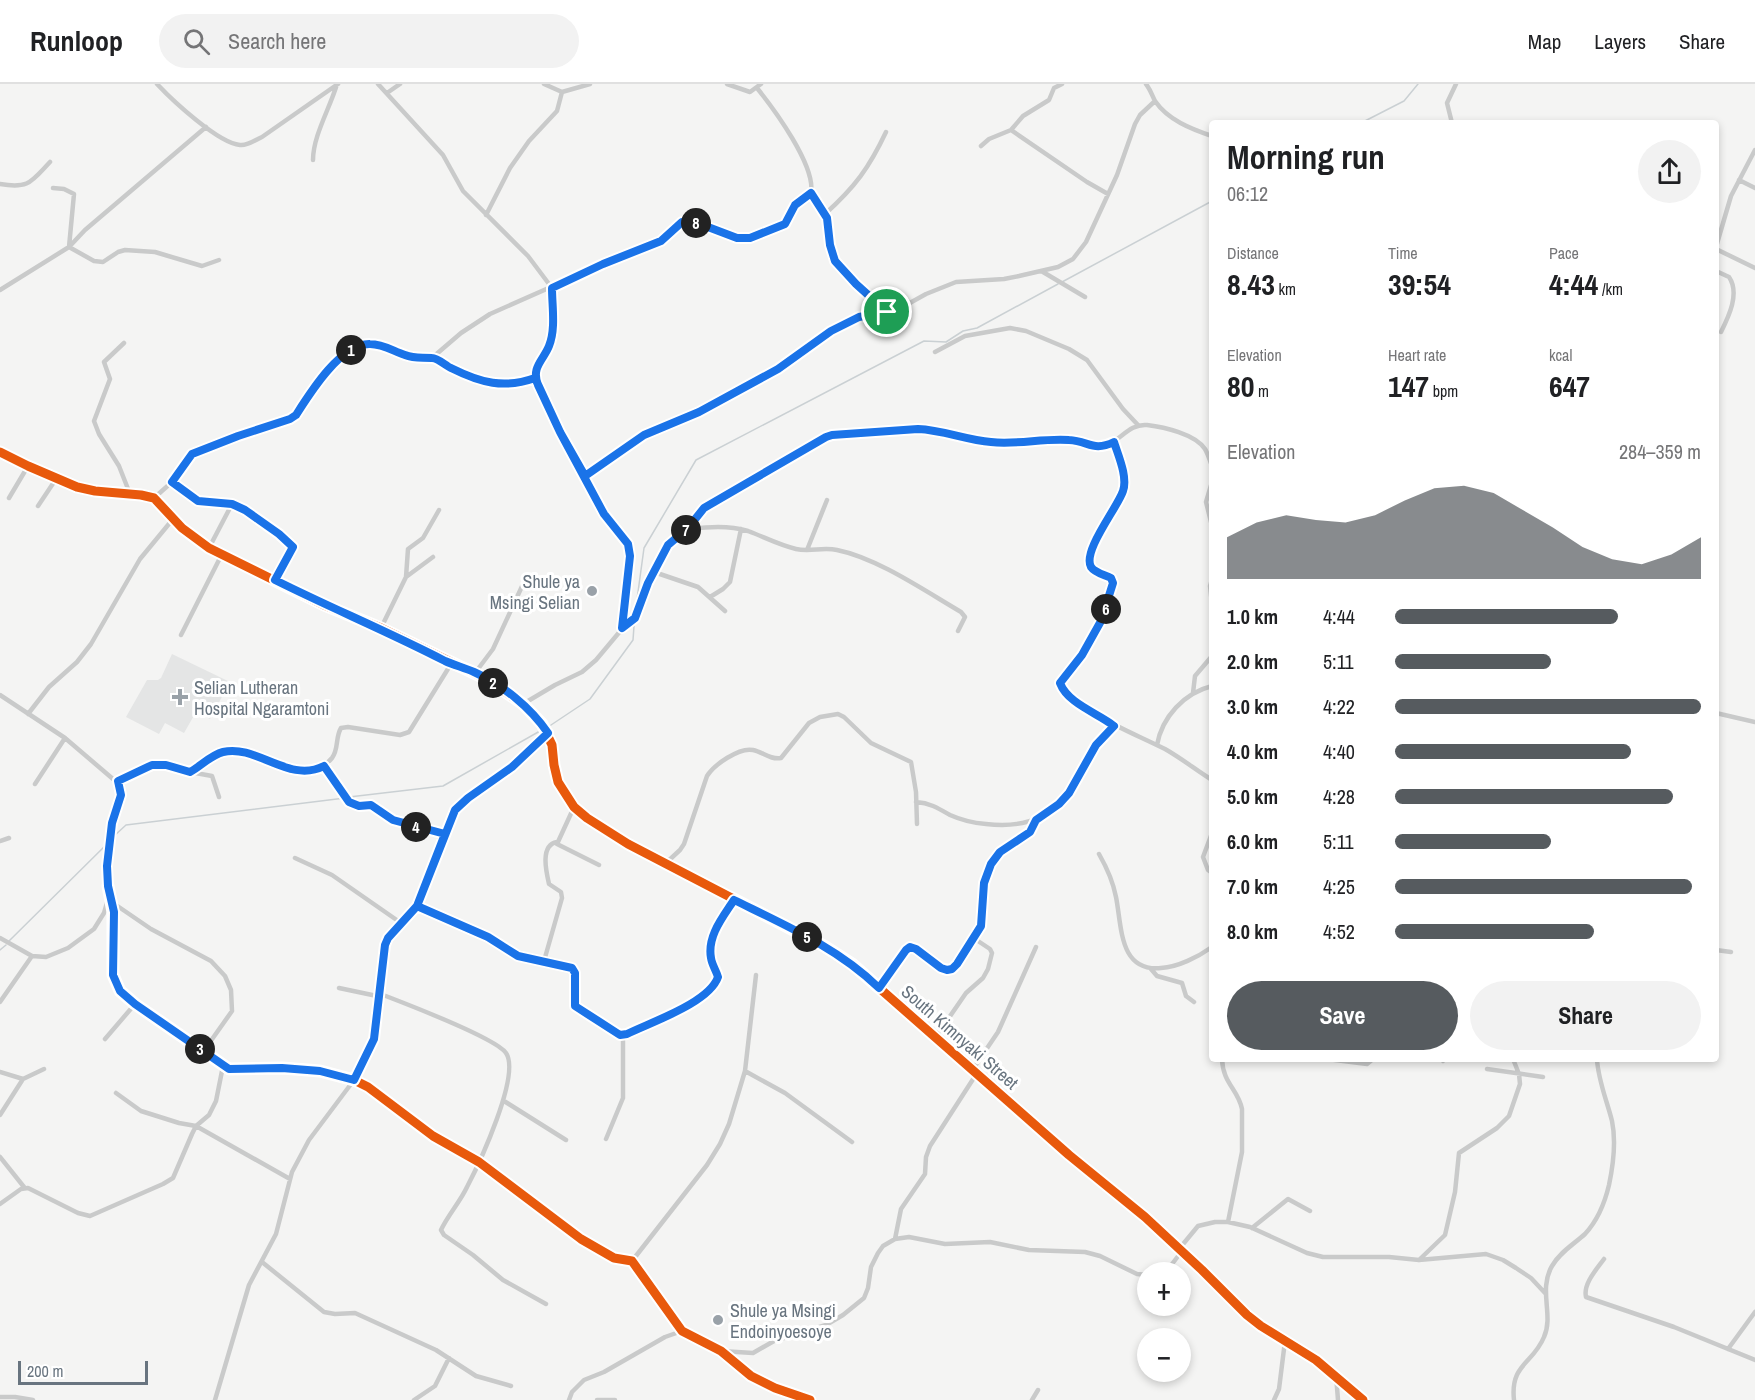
<!DOCTYPE html>
<meta charset="utf-8">
<style>
body{margin:0;font-family:"Archivo Narrow",sans-serif;background:#f2f2f2;color:#202124;height:100vh;display:flex;flex-direction:column;font-size:22px;white-space:nowrap}
*{box-sizing:border-box;margin:0}
p{font-size:20px;color:#757577}
.icon{flex:none;width:33px;height:33px;fill:none;stroke:currentColor;stroke-width:2;stroke-linecap:round;stroke-linejoin:round}
.map{position:relative;flex:1;overflow:hidden}
.details{position:absolute;left:1209px;top:36px;width:510px;height:942px;display:flex;flex-direction:column;background:#fff;border-radius:6px;box-shadow:0 3px 9px #0003}
.details>*{flex:none}
.fabs{position:absolute;left:1137px;top:1178px;display:grid;gap:12px}
.fabs a{display:grid;place-items:center;width:54px;height:54px;border-radius:50%;background:#fff;box-shadow:0 3px 9px #0003;font-size:30px}
.scale{position:absolute;left:18px;bottom:15px;width:130px;box-sizing:border-box;padding-left:6px;border:3px solid #68747f;border-top:0;font-size:16px;line-height:21px;white-space:nowrap;color:#68747f;-webkit-text-stroke:4px #fff;paint-order:stroke}
.pin{position:absolute;display:grid;place-items:center;width:51px;height:51px;color:#fff;margin:-26px;border:3px solid #fff;border-radius:50%;box-shadow:0 2px 6px #0007}
.km{position:absolute;width:30px;height:30px;margin:-15px;border-radius:50%;background:#222;color:#fff;font-size:16px;line-height:30px;text-align:center}
.round{display:grid;place-items:center;flex:none;width:63px;height:63px;border-radius:32px;background:#f2f2f2}
.overview{display:flex;align-items:center;justify-content:space-between;height:102px;padding:0 18px}
h1{font-size:33px;font-weight:800;line-height:45px}
.stats{display:grid;grid-template-columns:repeat(3,1fr);gap:9px;height:102px;padding:6px 18px}
.stats div{display:grid;align-content:center}
.stats b{font-size:30px;font-weight:800}
.stats small{font-size:16px;font-weight:400}
.stats p{font-size:16px}
.chart{height:168px;padding:12px 18px}
.chart p{display:flex;justify-content:space-between}
.chart svg{width:100%;height:108px;margin-top:6px;fill:#565b5f;opacity:.7}
.primary-button{display:flex;gap:12px;margin-top:auto;padding:12px 18px}
.primary-button a{flex:1;height:69px;border-radius:36px;background:#565b5f;color:#fff;font-size:24px;font-weight:800;line-height:69px;text-align:center}
.primary-button a+a{background:#f2f2f2;color:#202124}
ul{padding:0 18px;list-style:none;font-size:20px}
li{display:grid;grid-template-columns:96px 72px 1fr;align-items:center;height:45px}
li i{height:15px;border-radius:8px;background:#565b5f}
header{display:flex;align-items:center;gap:36px;box-sizing:border-box;height:84px;padding:0 30px;background:#fff;border-bottom:2px solid #e0e0e0}
header strong{font-size:28px}
nav{display:flex;gap:33px;margin-inline-start:auto;font-size:21px}
.search{width:420px;height:54px;background:#f2f2f2;display:flex;align-items:center;gap:15px;box-sizing:border-box;padding:0 21px;border-radius:33px;color:#757577;font-size:22px}
.map>svg:first-child{display:block}
</style>
<header>
<strong>Runloop</strong>
<div class="search"><svg class="icon" aria-label="search" viewBox="0 0 24 24"><circle cx="10" cy="10" r="6"/><path d="M15 15l6 6"/></svg>Search here</div>
<nav><a>Map</a><a>Layers</a><a>Share</a></nav>
</header>
<div class="map">
<svg width="1755" height="1316" viewBox="0 0 1755 1316">
<rect width="100%" height="100%" fill="#f4f4f3"/>
<path fill="#e4e5e5" d="M172,570L230,598L210,635L196,628L184,649L165,639L159,650L126,633L147,596H158L161,594Z"/>
<g fill="none" stroke-linecap="round" stroke-linejoin="round">
<path stroke="#cad0d3" stroke-width="1.5" d="M1361,39L1404,17L1418,0
M1062,198L1212,117
M635,530L644,464L696,376L924,257L946,258L963,247L977,244L1058,200
M551,641L590,615L633,556L634,542
M349,713L443,702L540,647
M113,753L126,741L345,714
M9,857L108,759
M0,866L6,861"/>
<path stroke="#c9caca" stroke-width="4.5" d="M157,0C172,16 218,59 240,61C248,62 255,56 262,53L338,0
M378,0L443,71L463,107L528,172L552,204V255L548,264L536,281L535,294L560,348L604,430L629,460L630,472L622,545
M544,0L562,8L590,0
M727,0L750,8L761,0
M1146,0C1150,5 1152,11 1155,17C1168,36 1191,45 1212,52
M387,9L400,0
M1452,39L1447,19L1456,0
M1011,46L1087,98L1108,110
M981,62L989,55L1011,46L1023,32L1049,16L1054,4L1062,0
M313,76C313,52 330,24 337,0
M1739,96L1755,104
M0,100C29,105 31,98 50,78
M53,104L64,105L74,110L69,163L94,177L103,178L118,168L125,166L155,168L202,182L219,176
M811,109L827,134L830,161L835,177L856,200L887,228
M825,130C855,103 869,84 886,48
M486,131L510,84L529,57L557,27L562,8
M1716,163L1731,112L1755,66
M1716,165L1755,184
M1716,187L1729,193C1740,209 1729,232 1721,248
M1043,188L1085,213
M0,206L69,163L85,146L206,43
M124,259L104,278L110,295L94,337L99,350L119,382L130,410
M935,268L965,252L1010,244L1026,247L1069,265L1087,276L1123,325L1138,341
M433,273C465,294 497,308 535,294
M1114,358C1118,371 1126,389 1124,404C1121,425 1079,465 1093,486L1111,494L1113,499L1101,537L1077,578L1061,596V602C1091,634 1127,646 1165,665C1181,674 1196,686 1212,696
M0,368L28,382L77,403L95,407L141,411L154,414L182,444L209,464L324,521L381,544L488,596L523,620L542,640L552,661L554,681L558,698L574,723L587,734L628,760L824,862L852,880L1069,1071L1145,1133L1202,1186L1247,1231L1261,1242L1316,1276L1363,1316
M585,392L644,351L699,328L778,285L792,276L822,251L859,233L899,225L926,210L956,198L1004,195L1019,192L1058,183L1073,175L1086,158L1117,91L1135,40L1140,31L1155,17
M172,398L198,417L232,420L245,426L291,460L293,465L275,496
M1212,398L1206,418L1212,442
M9,414L28,382
M154,414L172,398L192,370L238,352L290,335L296,331L330,284L342,273L360,261L369,260L381,262L417,275L433,273L461,249L490,230L603,180L661,157L682,138C704,138 717,150 736,154C751,157 768,149 781,143C795,132 790,121 811,109C816,82 774,25 757,4
M38,422L56,395
M688,445C708,443 728,441 748,447C764,453 779,461 796,465C810,468 823,463 837,466C877,474 925,507 961,528L965,533L958,547
M209,464L232,420
M807,466L827,416
M654,488L698,503L725,527
M406,493L408,465L423,454L439,426
M1212,495L1210,502L1212,520
M710,513L723,505L730,498L741,445
M381,544L406,493L433,473
M181,551L222,470
M475,589L493,565L524,498
M1193,609L1195,592L1212,572
M0,611L65,654L113,695L118,697L152,680L166,681L190,688C202,682 212,669 226,667C259,663 304,708 332,674C339,665 335,654 341,644L348,643L400,651L409,648L451,580
M523,620L555,601L582,588L596,576L622,545L635,534L648,499L668,461L688,445L704,425L826,353L832,351L918,344C945,347 971,357 999,359C1023,360 1048,352 1072,356C1081,357 1089,363 1098,363C1117,363 1127,339 1147,341C1164,343 1195,350 1205,365C1208,370 1210,377 1212,382
M1716,629L1755,638
M28,630L49,603L77,578L91,560L140,475L173,435
M1157,661C1162,633 1184,609 1212,602
M324,682L349,718L359,722L371,721L388,734L445,751
M190,688L212,692L219,713
M35,700L65,654
M916,718C930,719 938,724 950,731C961,736 974,739 986,740C1028,745 1056,732 1078,695C1090,676 1096,657 1114,642
M574,723L557,760L599,781
M1212,749L1203,773L1208,786L1212,789
M0,757L9,754
M1099,770C1107,784 1113,797 1116,813C1122,843 1119,888 1161,884C1178,883 1198,873 1212,863
M295,774L332,791L401,839
M666,779L680,766L684,760L707,692C714,681 739,663 753,666C763,668 770,676 781,674L809,639L820,633L838,630L844,633L871,659L911,678L916,708L917,740
M108,802L113,828V891L120,907L135,920L229,985L282,984L320,987L354,996L368,1003L433,1052L479,1078L581,1155L614,1174L632,1177L682,1247L721,1267L751,1292L775,1304L810,1316
M113,819L151,845L211,877L225,892L231,906L232,927L203,968
M417,822L488,853L518,872L572,883L575,889V922L601,940L623,952C647,942 710,916 718,893C716,886 712,881 711,874C707,852 723,833 734,816
M0,854L32,872L46,873L68,864L94,845L104,829L108,815L107,775L115,728L121,711L118,697
M1716,866L1731,868
M544,877L562,814L561,808L549,800C546,787 540,761 557,758
M1151,885L1157,892L1182,899L1186,912L1194,918
M339,904L377,912
M879,904L908,864C923,864 933,881 947,886L957,881L981,842L984,799L991,780L1000,768L1030,748L1036,736
M378,909C401,918 495,953 506,969C521,991 479,1080 467,1103C460,1118 448,1131 441,1146L444,1151L473,1171L503,1196L546,1220
M0,918L32,872
M935,954L966,909L983,894L988,885L992,869L990,865L975,855
M105,955L135,920
M1222,975C1223,1000 1238,1005 1242,1025V1068L1228,1138
M1327,975L1367,980L1373,975
M1443,977L1445,975
M973,985L998,948L1036,863
M1487,985L1543,993
M745,987L785,1009L852,1058
M0,988L23,995
M116,1009L141,1027L179,1039L196,1042L290,1095
M504,1017L566,1056
M0,1031L23,995L44,985
M606,1055L623,1014V952
M0,1073L24,1103
M0,1120L21,1105L28,1104L78,1129L90,1132L163,1100L173,1094L192,1050L196,1042L209,1031L216,1017L223,982
M1252,1144L1288,1115L1310,1127
M895,1155L909,1153L945,1160L990,1158L1029,1166L1085,1168L1100,1172L1137,1190L1148,1191
M1179,1165L1198,1142L1215,1138H1228L1250,1143L1307,1169L1323,1173H1389L1419,1176L1486,1170L1503,1176L1516,1184L1531,1194L1545,1209
M1604,1175C1596,1186 1583,1200 1586,1213L1674,1243L1755,1276
M1419,1176L1445,1151L1455,1108L1459,1069L1497,1044L1509,1032L1520,1000L1519,990L1513,975
M632,1177L707,1081L720,1060L729,1040L745,987L756,891
M262,1178L324,1228L335,1230L355,1229L436,1266L476,1292L511,1302
M1163,1188L1169,1184L1182,1167
M1728,1265L1755,1228
M721,1267L753,1269L774,1257L826,1241L843,1231L864,1214L868,1204L871,1183L878,1169L883,1162L895,1155L901,1125L925,1090L926,1073L930,1062L977,989
M1336,1291L1338,1316
M0,1313H15L33,1316
M215,1316L249,1201L276,1150L292,1088L309,1056L354,996L374,955L385,861L388,854L417,822L455,726L468,714L511,683L548,649
M414,1316L435,1302L449,1274
M569,1316L572,1308L584,1296L604,1288L665,1253L682,1247
M597,1316H615
M1032,1316L1038,1306
M1274,1316L1279,1305L1285,1257
M1514,1316C1510,1280 1533,1280 1544,1253C1554,1231 1538,1206 1552,1182C1560,1168 1574,1160 1585,1150C1597,1137 1605,1118 1609,1101C1613,1082 1616,1056 1612,1037C1607,1017 1598,996 1597,975"/>
<g stroke="#fff" stroke-width="13">
<path id="cycleway" d="M0,368L28,382L77,403L95,407L141,411L154,414L182,444L209,464L324,521L381,544L488,596L523,620L542,640L552,661L554,681L558,698L574,723L587,734L628,760L824,862L852,880L1069,1071L1145,1133L1202,1186L1247,1231L1261,1242L1316,1276L1363,1316
M108,802L113,828V891L120,907L135,920L229,985L282,984L320,987L354,996L368,1003L433,1052L479,1078L581,1155L614,1174L632,1177L682,1247L721,1267L751,1292L775,1304L810,1316"/>
</g>
<use href="#cycleway" stroke="#e8590c" stroke-width="9"/>
</g>
<g fill="none" stroke-linecap="round" stroke-linejoin="round">
<g stroke="#fff" stroke-width="12">
<path id="route" d="M887,228L859,233L831,247L778,285L699,328L644,351L585,392L560,348L535,294C504,305 481,299 451,284C446,282 438,274 432,274C422,273 415,275 405,271C393,267 383,260 370,260C341,259 310,309 296,331L290,335L238,352L192,370L172,398L198,417L232,420L245,426L279,450L293,463L275,496C331,524 389,548 445,577C454,581 465,584 474,588C503,601 530,623 548,649L512,683L468,714L455,726L417,822L388,854L385,861L374,955L354,996L320,987L282,984L229,985L135,920L120,907L113,891L114,828L108,802L107,782L112,739L121,711L118,697L152,681H166L190,688C201,682 211,671 223,668C257,660 289,700 324,682L349,718L359,722L371,721L393,736L445,750L417,822L488,853L518,872L572,884L575,889V922L620,951L627,950C651,938 709,919 718,893C716,886 712,881 711,874C707,852 723,833 734,816C785,841 838,864 879,904L906,866L910,863L916,865L941,884L947,886L952,885L957,880L981,842L984,799L991,780L1000,768L1030,748L1036,736L1059,720L1069,709L1096,661L1114,642C1098,629 1068,620 1060,599L1082,571L1101,537L1113,499L1111,494C1105,491 1095,489 1091,483C1082,467 1118,423 1123,407C1128,393 1118,371 1114,358C1093,368 1089,357 1069,356C1043,354 1017,361 991,358C966,356 943,346 918,345L832,351L826,353L704,424L688,444L668,461L648,499L635,534L622,544L630,472L628,460L604,430L560,348L538,301C531,283 543,277 549,262C556,245 552,222 552,204L603,180L661,157L682,138L708,143L737,154H750L785,140L795,121L811,109L827,134L830,161L835,177L856,200L887,228"/>
</g>
<use href="#route" stroke="#1a73e8" stroke-width="8"/>
</g>
<g fill="#99a1a8" stroke="#fff" stroke-width="2">
<circle cx="592" cy="507" r="6"/>
<path d="M177 604h6v6h6v6h-6v6h-6v-6h-6v-6h6z"/>
<circle cx="718" cy="1236" r="6"/>
</g>
<g text-anchor="middle" dominant-baseline="central" stroke-width="6" stroke-linejoin="round" paint-order="stroke">
<g font-size="18" fill="#68747f" stroke="#fff" text-anchor="start">
<text x="580" y="497" text-anchor="end">Shule ya<tspan x="580" dy="21">Msingi Selian</tspan></text>
<text x="194" y="603">Selian Lutheran<tspan x="194" dy="21">Hospital Ngaramtoni</tspan></text>
<text x="730" y="1226">Shule ya Msingi<tspan x="730" dy="21">Endoinyoesoye</tspan></text>
</g>
<g font-size="18" fill="#68747f" stroke="#fff">
<text transform="translate(960 953) rotate(41)">South Kimnyaki Street</text>
</g>
</g>
</svg>
<div class="fabs">
<a>+</a>
<a>−</a>
</div>
<div class="scale">200 m</div>
<div class="pin" style="left:887px;top:228px;background:#1e9e55"><svg class="icon" aria-label="arrive" viewBox="0 0 24 24"><path d="M6 21V4h12l-3 4 3 4H6"/></svg></div>
<b class="km" style="left:351px;top:266px">1</b>
<b class="km" style="left:493px;top:599px">2</b>
<b class="km" style="left:200px;top:965px">3</b>
<b class="km" style="left:416px;top:743px">4</b>
<b class="km" style="left:807px;top:853px">5</b>
<b class="km" style="left:1106px;top:525px">6</b>
<b class="km" style="left:686px;top:446px">7</b>
<b class="km" style="left:696px;top:139px">8</b>
<section class="details">
<div class="overview"><div><h1>Morning run</h1><p>06:12</p></div><a class="round"><svg class="icon" aria-label="share" viewBox="0 0 24 24"><path d="M12 15V3M7 8l5-5 5 5M5 13v7h14v-7"/></svg></a></div>
<div class="stats">
<div><p>Distance</p><b>8.43<small> km</small></b></div>
<div><p>Time</p><b>39:54</b></div>
<div><p>Pace</p><b>4:44<small> /km</small></b></div>
</div>
<div class="stats">
<div><p>Elevation</p><b>80<small> m</small></b></div>
<div><p>Heart rate</p><b>147<small> bpm</small></b></div>
<div><p>kcal</p><b>647</b></div>
</div>
<div class="chart"><p><span>Elevation</span>284–359 m</p>
<svg viewBox="0 0 160 44" preserveAspectRatio="none"><path d="M0 44V27L10 21L20 18L30 20L40 21L50 18L60 12L70 7L80 6L90 9L100 16L110 23L120 31L130 36L140 38L150 34L160 27V44z"/></svg>
</div>
<ul>
<li><b>1.0 km</b>4:44<i style="width:73%"></i></li>
<li><b>2.0 km</b>5:11<i style="width:51%"></i></li>
<li><b>3.0 km</b>4:22<i style="width:100%"></i></li>
<li><b>4.0 km</b>4:40<i style="width:77%"></i></li>
<li><b>5.0 km</b>4:28<i style="width:91%"></i></li>
<li><b>6.0 km</b>5:11<i style="width:51%"></i></li>
<li><b>7.0 km</b>4:25<i style="width:97%"></i></li>
<li><b>8.0 km</b>4:52<i style="width:65%"></i></li>
</ul>
<div class="primary-button"><a>Save</a><a>Share</a></div>
</section>
</div>
